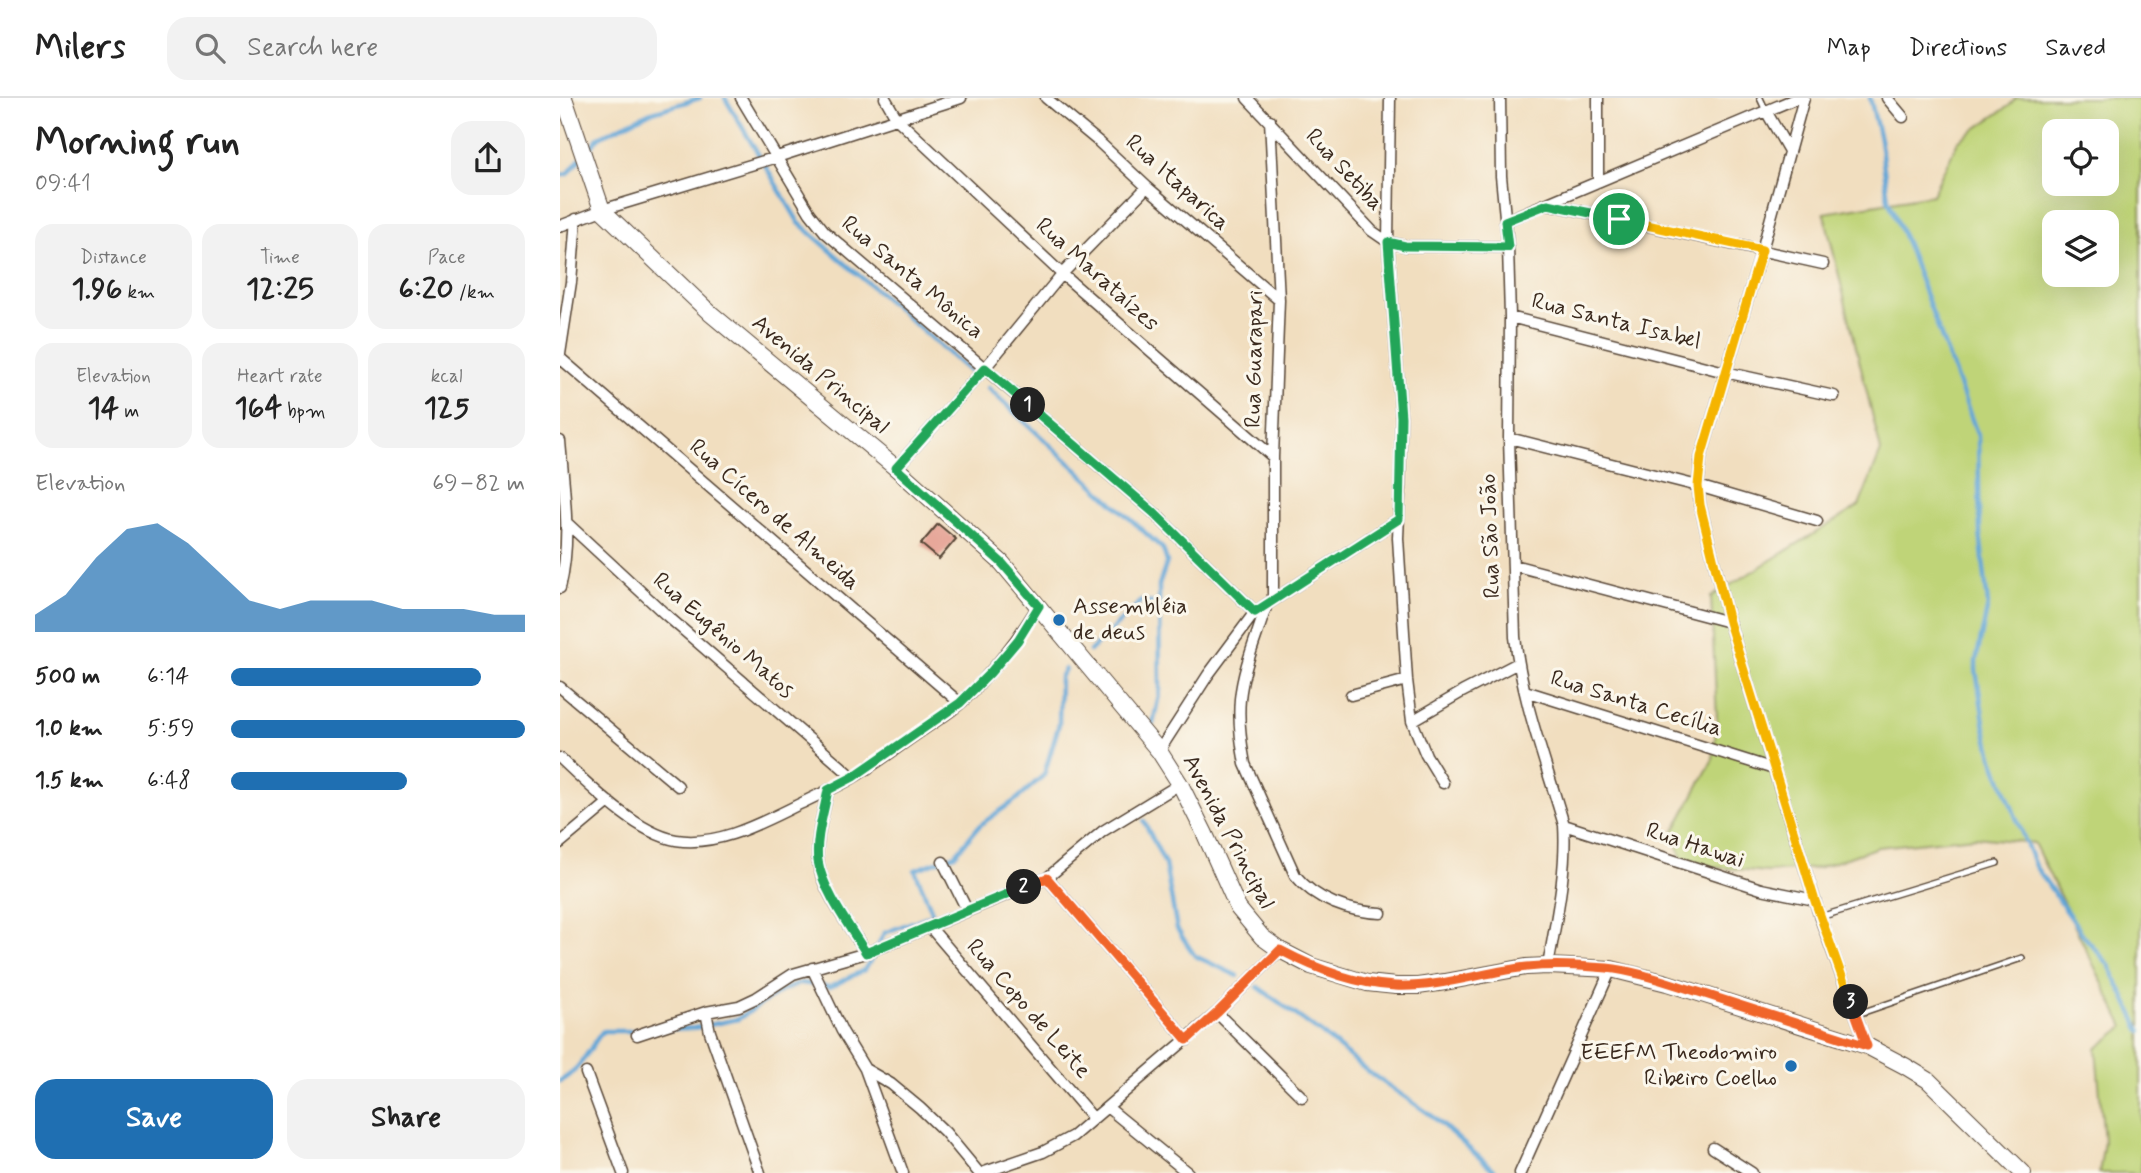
<!DOCTYPE html>
<meta charset="utf-8">
<style>
body{margin:0;font-family:Mynerve,sans-serif;background:#f2f2f2;color:#222;height:100vh;display:flex;flex-direction:column;font-size:26px;white-space:nowrap}
*{box-sizing:border-box;margin:0}
p{font-size:23px;color:#767676}
.icon{flex:none;width:38px;height:38px;fill:none;stroke:currentColor;stroke-width:2;stroke-linecap:round;stroke-linejoin:round}
.map{position:relative;flex:1;overflow:hidden}
.details{display:flex;flex-direction:column;background:#fff;width:560px}
.details>*{flex:none}
.controls{position:absolute;left:1482px;top:21px;display:grid;gap:14px}
.controls a{display:grid;place-items:center;width:77px;height:77px;border-radius:14px;background:#fff;box-shadow:0 7px 28px #0002;font-size:35px}
.pin{position:absolute;display:grid;place-items:center;width:60px;height:60px;color:#fff;margin:-30px;border:4px solid #fff;border-radius:50%;box-shadow:0 2px 7px #0007}
.km{position:absolute;width:35px;height:35px;margin:-18px;border-radius:50%;background:#222;color:#fff;font-size:19px;line-height:35px;text-align:center}
.round{display:grid;place-items:center;flex:none;width:74px;height:74px;border-radius:21px;background:#f2f2f2}
.overview{display:flex;align-items:center;justify-content:space-between;height:119px;padding:0 35px}
h1{font-size:38px;font-weight:700;line-height:52px}
.metrics{display:grid;grid-template-columns:repeat(3,1fr);gap:10px;height:119px;padding:7px 35px}
.metrics div{display:grid;align-content:center;border-radius:18px;background:#f2f2f2;text-align:center}
.metrics b{font-size:30px;font-weight:700}
.metrics small{font-size:19px;font-weight:400}
.metrics p{font-size:19px}
.chart{height:196px;padding:14px 35px}
.chart p{display:flex;justify-content:space-between}
.chart svg{width:100%;height:126px;margin-top:7px;fill:#1f6fb2;opacity:.7}
.action{display:flex;gap:14px;margin-top:auto;padding:14px 35px}
.action a{flex:1;height:80px;border-radius:21px;background:#1f6fb2;color:#fff;font-size:28px;font-weight:700;line-height:80px;text-align:center}
.action a+a{background:#f2f2f2;color:#222}
ul{padding:0 35px;list-style:none;font-size:23px}
li{display:grid;grid-template-columns:112px 84px 1fr;align-items:center;height:52px}
li i{height:18px;border-radius:9px;background:#1f6fb2}
header{display:flex;align-items:center;gap:42px;box-sizing:border-box;height:98px;padding:0 35px;background:#fff;border-bottom:2px solid #e0e0e0}
header strong{font-size:33px}
nav{display:flex;gap:38px;margin-inline-start:auto;font-size:24px}
.search{width:490px;height:63px;background:#f2f2f2;display:flex;align-items:center;gap:18px;box-sizing:border-box;padding:0 24px;border-radius:21px;color:#767676;font-size:26px}
main{display:flex;flex:1;min-height:0}
.map>svg:first-child{display:block}
</style>
<header>
<strong>Milers</strong>
<div class="search"><svg class="icon" aria-label="search" viewBox="0 0 24 24"><circle cx="10" cy="10" r="6"/><path d="M15 15l6 6"/></svg>Search here</div>
<nav><a>Map</a><a>Directions</a><a>Saved</a></nav>
</header>
<main>
<section class="details">
<div class="overview"><div><h1>Morning run</h1><p>09:41</p></div><a class="round"><svg class="icon" aria-label="share" viewBox="0 0 24 24"><path d="M12 15V3M7 8l5-5 5 5M5 13v7h14v-7"/></svg></a></div>
<div class="metrics">
<div><p>Distance</p><b>1.96<small> km</small></b></div>
<div><p>Time</p><b>12:25</b></div>
<div><p>Pace</p><b>6:20<small> /km</small></b></div>
</div>
<div class="metrics">
<div><p>Elevation</p><b>14<small> m</small></b></div>
<div><p>Heart rate</p><b>164<small> bpm</small></b></div>
<div><p>kcal</p><b>125</b></div>
</div>
<div class="chart"><p><span>Elevation</span>69–82 m</p>
<svg viewBox="0 0 160 44" preserveAspectRatio="none"><path d="M0 44V38L10 31L20 18L30 8L40 6L50 13L60 23L70 33L80 36L90 33L100 33L110 33L120 36L130 36L140 36L150 38L160 38V44z"/></svg>
</div>
<ul>
<li><b>500 m</b>6:14<i style="width:85%"></i></li>
<li><b>1.0 km</b>5:59<i style="width:100%"></i></li>
<li><b>1.5 km</b>6:48<i style="width:60%"></i></li>
</ul>
<div class="action"><a>Save</a><a>Share</a></div>
</section>
<div class="map">
<svg width="1581" height="1075" viewBox="0 0 1581 1075">
<rect width="100%" height="100%" fill="#fbf7ec"/>
<filter id="ink" filterUnits="userSpaceOnUse"><feTurbulence type="fractalNoise" baseFrequency=".0143" numOctaves="2"/><feDisplacementMap in="SourceGraphic" scale="14" xChannelSelector="R" yChannelSelector="G"/><feConvolveMatrix kernelMatrix="1 2 1 2 8 2 1 2 1" color-interpolation-filters="sRGB"/></filter>
<filter id="wash" filterUnits="userSpaceOnUse"><feTurbulence type="fractalNoise" baseFrequency=".00686" numOctaves="4" result="noise"/><feDisplacementMap in="SourceGraphic" scale="28" xChannelSelector="R" yChannelSelector="G"/><feGaussianBlur stdDeviation="1.57" result="paint"/><feColorMatrix in="noise" values="0 0 0 0 0 0 0 0 0 0 0 0 0 0 0 0 0 1.4 0 .05"/><feComposite in="paint" operator="in"/></filter>
<g filter="url(#wash)">
<rect width="100%" height="100%" fill="#f1debf"/>
<path fill="#bfd478" stroke="#7d7f4b" stroke-width="2" fill-rule="evenodd" d="M1456,0H1581V1075H1539L1544,1043L1536,951L1564,929L1474,745L1415,739L1318,749L1258,770L1208,774L1152,769L1121,759L1114,733L1153,661L1157,621L1151,499L1299,408L1321,353L1264,115L1372,97L1398,43L1449,8ZM1494,33H1547V86H1494ZM1494,124H1547V177H1494Z"/>
<g fill="none" stroke-linecap="round" stroke-linejoin="round">
<path stroke="#62a6d7" stroke-width="4.5" d="M165,0L239,125L412,276
M1310,0L1320,41L1328,101L1348,149L1418,338L1420,434L1428,507L1416,563V572L1425,630L1432,658L1475,768L1524,838L1549,867L1581,933
M26,55L39,39L89,15L140,0
M0,77L8,76L20,61
M428,290L603,451L607,464L599,487L600,592L593,626
M530,553L581,503L599,506
M584,723L605,766L617,831L635,858L678,878
M698,889L765,938L807,973L871,1017L937,1075
M109,931L134,930L178,921L221,893L241,885L270,889L304,872L313,859L324,835L373,816L355,772L395,757L420,727L457,701L484,677L499,626L500,579L505,571
M0,983C21,972 29,950 43,933H80"/>
</g>
<g id="blocks">
<path fill="#e08b7d" d="M378,426L396,441L379,461L361,446Z"/>
</g>
</g>
<g filter="url(#ink)">
<use href="#blocks" fill-opacity="0" stroke="#564536" stroke-width="2"/>
<g fill="none" stroke-linecap="round" stroke-linejoin="round">
<g stroke="#564536" stroke-width="8">
<path id="lane" d="M1200,0L1206,13
M1260,819L1437,765
M1295,917L1462,860"/>
</g>
<g stroke="#564536" stroke-width="13">
<path id="street" d="M181,0L250,115L265,134L593,414L695,514
M325,0L337,21L502,176L713,359
M486,0L539,44L587,89L719,202
M687,0L812,133L828,144L845,148L948,149
M830,0L828,144L841,319L840,394L838,440L847,582L852,623L866,657L883,685
M940,0L941,78L948,149L950,219L949,340L955,539C962,603 986,665 1004,727C1007,774 996,821 988,868
M1038,0V84
M1244,0L1202,152L1141,359L1138,388L1140,407L1169,524L1214,671L1260,819L1307,948
M1327,0L1343,19
M1206,13L1229,53
M710,22L719,202L713,359V502
M988,106L1263,166
M945,123L1237,0
M0,128L42,112L217,59L401,0
M950,219L1165,274L1274,298
M0,256L11,184L16,121
M0,260L400,605
M949,340L1138,388L1257,423
M0,343C4,393 12,440 0,490
M336,370L425,270L502,176L587,89
M8,426L105,516L293,679
M953,467L1169,524
M707,506C698,536 683,569 680,601C678,622 681,645 685,666L735,777C755,802 789,814 821,815
M0,589L118,688
M965,593L1214,671
M791,597L847,582
M852,623L902,594L958,565
M599,653L648,577L695,514L839,421
M0,660C29,687 76,735 116,742C160,749 204,723 242,705C259,696 278,689 294,679C317,665 338,649 360,634C374,624 390,615 403,603C433,574 457,543 479,507
M268,692C264,714 255,741 258,763C262,793 290,829 306,855
M1004,727L1201,791L1255,802
M0,745L49,704
M383,764L407,812
M487,780L627,942
M370,829L533,1020
M252,870L282,933L305,971L331,986L360,1010L385,1034L419,1075
M146,914L150,934L200,1075
M657,915L742,999
M77,937L146,914L179,908L196,900L233,876L306,855L487,780L543,733L620,686
M305,971L343,1075
M26,975L63,1075
M547,1009L628,1075
M1153,1050L1192,1075
M422,1075L483,1054L513,1038L657,915L720,852
M960,1075L1051,871"/>
</g>
<g stroke="#564536" stroke-width="18">
<path id="secondary" d="M4,0L42,112L150,215L336,370L442,465L599,653L620,686L644,734L678,810L702,839L720,852L751,868L807,885L836,888H858L885,884L966,869L988,868L1051,871L1107,885L1307,948L1345,968L1368,982L1463,1075"/>
</g>
<use href="#lane" stroke="#fff" stroke-width="5"/>
<use href="#street" stroke="#fff" stroke-width="10"/>
<use href="#secondary" stroke="#fff" stroke-width="16"/>
</g>
</g>
<g fill="none" stroke-linecap="round" stroke-linejoin="round" filter="url(#ink)">
<g stroke="#fff" stroke-width="14">
<path id="split-1" d="M468,307L593,414L695,514L839,421L841,319L828,144L845,148L948,149L945,123L988,106L1059,121"/>
</g>
<g stroke="#fff" stroke-width="14">
<path id="split-2" d="M464,789L306,855C290,829 263,793 258,763C255,741 264,714 268,692L293,679L400,605L430,575L458,542L479,508L442,465L336,370L425,270L468,307"/>
</g>
<g stroke="#fff" stroke-width="14">
<path id="split-3" d="M464,789L487,780L627,942L657,915L720,852C756,871 794,886 835,888C880,890 923,874 967,869C993,866 1020,868 1047,870C1078,873 1114,887 1145,896C1199,913 1253,931 1307,948L1291,904"/>
</g>
<g stroke="#fff" stroke-width="14">
<path id="split-4" d="M1059,121L1202,152L1141,359L1138,388L1140,407L1169,524L1255,803L1291,904"/>
</g>
<use href="#split-1" stroke="#22a559" stroke-width="9"/>
<use href="#split-2" stroke="#22a559" stroke-width="9"/>
<use href="#split-3" stroke="#f0652b" stroke-width="9"/>
<use href="#split-4" stroke="#f5b400" stroke-width="9"/>
</g>
<g fill="#1f6fb2" stroke="#fbf7ec" stroke-width="2.5">
<circle cx="499" cy="522" r="7"/>
<circle cx="1231" cy="968" r="7"/>
</g>
<g text-anchor="middle" dominant-baseline="central" stroke-width="6" stroke-linejoin="round" paint-order="stroke">
<g font-size="23" fill="#3b2a1e" stroke="#fbf7ec">
<text transform="translate(784 72) rotate(47)">Rua Setiba</text>
<text transform="translate(617 85) rotate(42)">Rua Itaparica</text>
<text transform="translate(537 177) rotate(42)">Rua Marataízes</text>
<text transform="translate(352 180) rotate(40)">Rua Santa Mônica</text>
<text transform="translate(1056 224) rotate(14)">Rua Santa Isabel</text>
<text transform="translate(695 261) rotate(-89)">Rua Guarapari</text>
<text transform="translate(260 277) rotate(40)">Avenida Principal</text>
<text transform="translate(214 417) rotate(41)">Rua Cícero de Almeida</text>
<text transform="translate(931 438) rotate(-92)">Rua São João</text>
<text transform="translate(163 538) rotate(41)">Rua Eugênio Matos</text>
<text transform="translate(1076 606) rotate(17)">Rua Santa Cecília</text>
<text transform="translate(668 734) rotate(62)">Avenida Principal</text>
<text transform="translate(1135 748) rotate(18)">Rua Hawai</text>
<text transform="translate(468 911) rotate(49)">Rua Copo de Leite</text>
</g>
<g font-size="23" fill="#3b2a1e" stroke="#fbf7ec" text-anchor="start">
<text x="513" y="509">Assembléia<tspan x="513" dy="26">de deus</tspan></text>
<text x="1217" y="955" text-anchor="end">EEEFM Theodomiro<tspan x="1217" dy="26">Ribeiro Coelho</tspan></text>
</g>
</g>
</svg>
<div class="controls">
<a><svg class="icon" aria-label="locate" viewBox="0 0 24 24"><circle cx="12" cy="12" r="6"/><path d="M12 2v4M12 18v4M2 12h4M18 12h4"/></svg></a>
<a><svg class="icon" aria-label="layers" viewBox="0 0 24 24"><path d="M12 4l9 5-9 5-9-5zM3 14l9 5 9-5"/></svg></a>
</div>
<div class="pin" style="left:1059px;top:121px;background:#1e9e55"><svg class="icon" aria-label="arrive" viewBox="0 0 24 24"><path d="M6 21V4h12l-3 4 3 4H6"/></svg></div>
<b class="km" style="left:468px;top:307px">1</b>
<b class="km" style="left:464px;top:789px">2</b>
<b class="km" style="left:1291px;top:904px">3</b>
</div>
</main>
